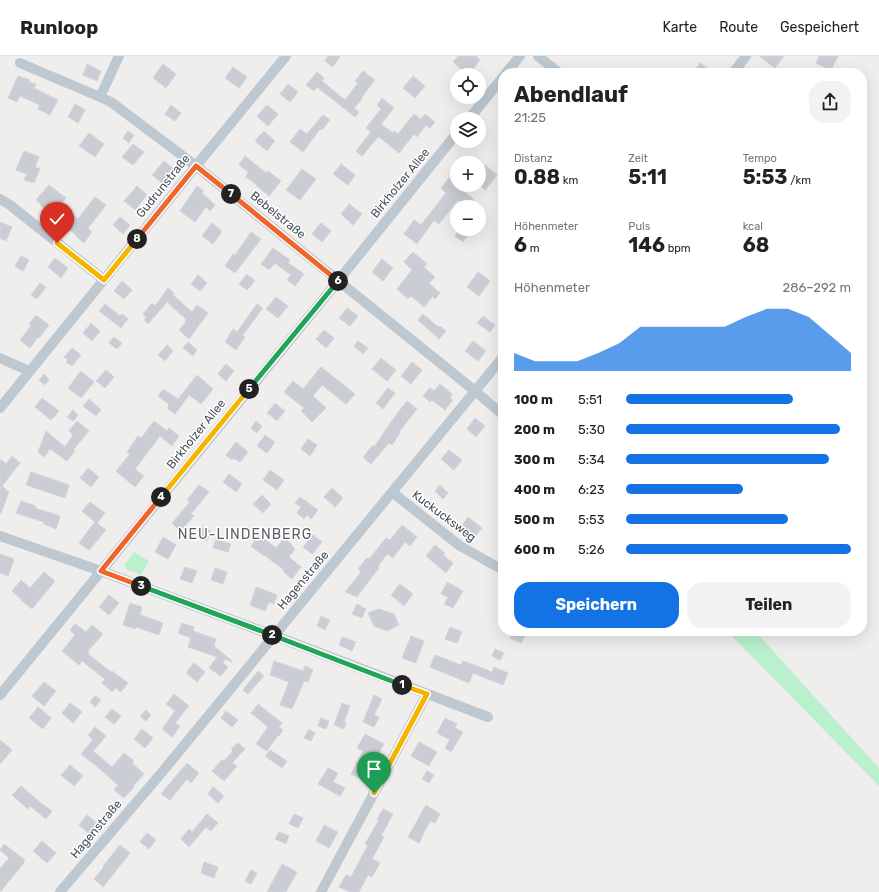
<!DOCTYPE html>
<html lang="de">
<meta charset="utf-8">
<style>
body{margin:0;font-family:Rubik,sans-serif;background:#f2f2f2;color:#222;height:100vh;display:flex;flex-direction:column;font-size:15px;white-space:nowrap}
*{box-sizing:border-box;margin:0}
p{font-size:13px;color:#767676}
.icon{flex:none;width:22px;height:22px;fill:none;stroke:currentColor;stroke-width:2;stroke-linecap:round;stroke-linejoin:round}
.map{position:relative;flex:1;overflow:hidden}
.drawer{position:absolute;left:498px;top:12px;width:369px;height:568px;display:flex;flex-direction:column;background:#fff;border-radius:16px;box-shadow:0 4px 16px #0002}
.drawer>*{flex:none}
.buttons{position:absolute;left:450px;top:12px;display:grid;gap:8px}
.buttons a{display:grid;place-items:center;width:36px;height:36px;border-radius:50%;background:#fff;box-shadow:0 4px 16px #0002;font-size:20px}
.pin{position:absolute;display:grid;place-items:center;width:34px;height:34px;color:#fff;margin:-41px -17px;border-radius:50% 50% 50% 0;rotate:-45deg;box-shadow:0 0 4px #0007}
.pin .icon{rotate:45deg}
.km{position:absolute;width:20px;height:20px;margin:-10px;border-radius:50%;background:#222;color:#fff;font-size:11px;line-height:20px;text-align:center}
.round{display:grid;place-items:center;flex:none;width:42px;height:42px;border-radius:16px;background:#f2f2f2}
.head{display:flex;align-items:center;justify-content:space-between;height:68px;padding:0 16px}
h1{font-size:22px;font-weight:700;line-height:30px}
.figures{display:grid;grid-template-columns:repeat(3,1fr);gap:6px;height:68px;padding:4px 16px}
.figures div{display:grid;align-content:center}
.figures b{font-size:20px;font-weight:700}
.figures small{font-size:11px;font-weight:400}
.figures p{font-size:11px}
.chart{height:112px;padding:8px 16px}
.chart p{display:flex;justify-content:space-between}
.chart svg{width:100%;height:72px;margin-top:4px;fill:#1373e5;opacity:.7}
.cta{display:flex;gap:8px;margin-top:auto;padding:8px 16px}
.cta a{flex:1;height:46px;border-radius:16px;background:#1373e5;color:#fff;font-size:16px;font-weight:700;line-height:46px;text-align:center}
.cta a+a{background:#f2f2f2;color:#222}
ul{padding:0 16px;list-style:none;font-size:13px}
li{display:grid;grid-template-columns:64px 48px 1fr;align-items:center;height:30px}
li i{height:10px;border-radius:5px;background:#1373e5}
header{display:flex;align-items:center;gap:24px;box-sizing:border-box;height:56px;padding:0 20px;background:#fff;border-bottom:1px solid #e0e0e0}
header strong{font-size:19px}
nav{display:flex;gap:22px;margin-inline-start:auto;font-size:14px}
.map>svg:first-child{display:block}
</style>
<header>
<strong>Runloop</strong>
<nav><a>Karte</a><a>Route</a><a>Gespeichert</a></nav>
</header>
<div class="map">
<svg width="879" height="836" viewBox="0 0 879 836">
<rect width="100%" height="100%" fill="#f0eded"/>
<path fill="#baf0ce" d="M134,496L149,505L141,519L126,513L125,508Z
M727,575H755L879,712V730Z"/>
<path fill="#cacdd3" stroke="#d1d4da" d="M328,0H340L333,11L325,5Z
M458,0H476L480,4L468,19L453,6Z
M759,0H784L775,12Z
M819,0H838L831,14L816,7Z
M700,7L714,17H702L696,13Z
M87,8L101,15L97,25L83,19Z
M163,8L176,18L166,32L153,22Z
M233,11L247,21L239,32L225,22Z
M363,15L375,24L361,42L362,43L354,52L359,56L355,61L317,31L314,35L306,29L317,16L324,22L322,25L345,44L358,27L355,25Z
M18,20L30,24L29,26L36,28L34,32L58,44L50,59L38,53L40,49L20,40L17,46L8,42Z
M413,20L425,30L415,42L403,32Z
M288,28L298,36L290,46L280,38Z
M382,42L394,52L381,68L393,77L395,75L398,78L414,58L421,63L425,58L435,66L430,72L426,69L417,81L414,78L399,97L379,81H378L362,100L356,95L371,76L366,72L381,53L377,49Z
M75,48L85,54L78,67L68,61Z
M171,49L181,57L175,65L165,58Z
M267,49L278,58L268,70L257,60Z
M323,59L330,64L322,74L320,73L303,96L290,86L300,73L307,78Z
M128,75L134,79L129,87L123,82Z
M264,75L275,85L267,95L255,85Z
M89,77L104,88L95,101L79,90Z
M133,88L144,96L133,109L122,101Z
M24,95L39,101L35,111L40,113L34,127L24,124L27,118L16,114Z
M245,100L266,117L268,115L281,125L269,140L256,129H257L246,121L248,116L239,109Z
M164,105L175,114L163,128L152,119Z
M341,108L355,119L348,129L333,118Z
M485,109L497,119L485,134L479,128V117Z
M302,113L316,123L300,144L286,134Z
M449,122L474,144L469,151H467L458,144L439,168L434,164L417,188L404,178L414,164L421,169L446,137L441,132Z
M49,129L66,142L60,149L78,163L95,141L106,149L88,172L92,176L84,187L75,179V178L61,167L63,165L48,153L47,155L40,149L41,148L36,144Z
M137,130L147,139L135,154L124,145Z
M197,130L204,135L202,137L215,149L210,155L206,151L195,166L180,155Z
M349,148L362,158L353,169L341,158Z
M120,161L130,169L123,178L113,169Z
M0,166L12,171L6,185L0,182Z
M212,167L222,175L213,188L202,180Z
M321,167L331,175L322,186L312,178Z
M460,173H472L463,186L455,180Z
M251,176L261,183L235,217L225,210L233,198L235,199Z
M273,192L290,204L288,207L304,218L295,230L287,224L291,219L275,207L269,214L261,208Z
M413,196L427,208L424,211L435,221L429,227L440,237L435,243L433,240L424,251L411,240L408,243L397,233L412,214L404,206Z
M21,200L29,204L23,215L15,210Z
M55,202L68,212L61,222L48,211Z
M382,203L393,212L383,225L372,216Z
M478,216L490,225L479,240L467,231Z
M247,218L255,225L247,234L239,228Z
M198,219L207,227L200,235L191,228Z
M122,225L132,234L124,243L114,235Z
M40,227L46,231L37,243L31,239Z
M168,232L174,237L173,239L192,256L197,249L208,257L189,283L179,274L186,266H185L186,263L167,246L148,268L144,264L146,261L143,258L152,247L155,250Z
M276,241L288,250L278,262L266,253Z
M105,248L120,260L122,258L128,263L121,272L99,255Z
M257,248L263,252L242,280L245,281L236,294L225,286L233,273L237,276Z
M347,252L358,260L350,270L339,262Z
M423,258L438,271L440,270L446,275L439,283L418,264Z
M36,259L49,269L39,282L38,281L30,292L20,284L31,270L29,268Z
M483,260L495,269L490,276L477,267Z
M91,267L100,275L92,285L83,277Z
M324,274L334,282L326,292L316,283Z
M114,281L122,287L117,293L109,287Z
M358,285L368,292L363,298L354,290Z
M473,285L486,295L478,305L465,295Z
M188,286L197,294L193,300L183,292Z
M167,289L173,295L165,305L158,299Z
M72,292L81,299L72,310L66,306L68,304L64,301Z
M381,302L396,314L387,325L372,313Z
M412,306L422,314L411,328L401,320Z
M226,308L234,315L226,325L218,318Z
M321,311L355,338L346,348L322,329L313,340L326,352L312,366L301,355L304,352L284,336L293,325L303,333Z
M106,314L114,321L105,332L96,325Z
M81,315L94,326L81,342L68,332Z
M44,318L49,323L45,329L39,324Z
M197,319L213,333L201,348L189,339L175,358L168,353V350L169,348L158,340L163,333L178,343Z
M440,328L452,338L450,342L453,344L445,354L432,344L430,346L423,340L430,332L434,335Z
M388,332L395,337L383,353L376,347Z
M42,342L59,355L51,364L35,351Z
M89,343L101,354L96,360L83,350Z
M407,345L417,353L399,376L400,377L392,389L389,387L371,408L363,401L373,389L374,391L396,359Z
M275,347L285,355L277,365L267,357Z
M73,354L78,359L73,365L67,361Z
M475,362L485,370L476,381L467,373Z
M77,365L89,375L73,394L75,395L67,405L50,393L44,401L38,396L46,375L65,391L73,379L69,375Z
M154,365L167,375L169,372L179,380L172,390L160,380L135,413L144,420L135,431L116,415L130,398L127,396L138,380L141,382Z
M256,365L262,370L257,377L251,372Z
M265,379L275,386L267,397L257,390Z
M308,383L317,389L310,400L301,393Z
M236,386L248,396L240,406L233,402L232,404L226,399Z
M449,394L462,404L454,414L441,403Z
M12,400L20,407L2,430L9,436L1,457H0V403L6,408Z
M88,412L99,421L91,431L80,422Z
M270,414L284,424L277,434L263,424Z
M31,416L69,429L65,442L26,429Z
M229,418L242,428L236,436L223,426Z
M199,429L209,436L191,458L194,460L180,475L172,467L190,446L187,444Z
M440,429L448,437L443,443L435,435Z
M332,432L343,442L335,451L324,441Z
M262,439L271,448L263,457L253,448Z
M300,441L318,454L311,463L307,459L304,463L297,457L301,451L295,447Z
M21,445L36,450L35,452L60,460L56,473L44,468V466L16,457Z
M90,446L105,457L97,467L106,474L89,494L79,487L95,466L82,455Z
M468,461L482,472L471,485L458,475Z
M402,469L417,481L410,490L405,486L393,502L387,498L378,510L379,512L362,534L357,541L345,536L361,516L358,513L367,502L369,503L386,482L390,484Z
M200,471L211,475L207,485L197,481Z
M258,478L276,492L285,481L295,493L289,501L301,511L292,523L283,515L284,514L264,499V500L251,490L255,485L253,484Z
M313,479L322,486L312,498L303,491Z
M163,481L176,489L168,503L155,496Z
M216,483L231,488L228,496L213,492Z
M435,489L445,497L443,499L453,507L446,517L426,500Z
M0,498L14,503L8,520L0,517Z
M185,511L197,515L192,527L180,523Z
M215,512L227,516L223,528L211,524Z
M44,516L55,525L32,553L21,544V543L12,535L21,524L30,532Z
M447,526L463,535L453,552L444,548L448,541L441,538Z
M400,528L413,538L404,550L391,539Z
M256,531L277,539L274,548L269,546L265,555L250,549Z
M109,539L119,547L109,559L99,551Z
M130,547L142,551L140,559L163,567L159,579L136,571L135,573L123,569Z
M357,548L366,553L362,562L352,558Z
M379,553L394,558L399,569L387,575L374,570L368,557Z
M321,560L330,564L325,574L317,570Z
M182,567L194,571L193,575L216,583L214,590L232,605V606L225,603L223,607L228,611L221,620L209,612L217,601L188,591L191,582L178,577Z
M75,568L86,576L92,569L103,578L88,595L89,596L88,598L111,616L112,615L128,627L121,636L115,632L112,636L102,627L105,623L82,605L79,609L62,595L75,579L70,574Z
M450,571L462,576L457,587L445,583Z
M514,575H528L521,587L510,582Z
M411,580L424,585L416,607L402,602Z
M342,581L356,586L352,595L339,589Z
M495,593L504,597L500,604L492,600Z
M435,599L461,609L463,605L474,609H475L492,616L494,611L508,617L503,629L473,617L469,627L430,611Z
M274,605L303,615L305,610L313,614L308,626L304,625L292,653L280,649L289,626L270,619Z
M194,607L205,616L197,626L186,617Z
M258,615L264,620L248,638L243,634Z
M44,626L56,635L44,650L32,640Z
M174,638L189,650L175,667L180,670L172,681L162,673L175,655L166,648Z
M374,639L382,643L374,659L379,661L374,671L363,666Z
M95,640L101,644L95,651L90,646Z
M70,647L82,656L73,667L62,657Z
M342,647L350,650L344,665L346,666L344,673L334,669Z
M258,648L282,667L279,671L283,674L279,680L278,679L267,695L256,688L268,671L251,657Z
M38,651L51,662L43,673L29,662Z
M112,653L121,660L114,668L105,661Z
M146,654L151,659L146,665L140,660Z
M226,655L238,664L232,671L221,662Z
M321,662L329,665L326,673L318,670Z
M445,662L457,668L455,672L463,676L451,696L445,692L450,684L437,677Z
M95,671L106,680L93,695L112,711L124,697L134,705L132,707L144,718L133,730L134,731L124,742L114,734L118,729L100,713L81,698L93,684L88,679Z
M142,673L153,682L145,692L134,683Z
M309,673L315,677L311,685L304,682Z
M365,678L384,688L376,702L373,700L362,723L351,718L363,695L357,692Z
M0,684L12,694L0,708Z
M419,686L437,696L429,710L411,700Z
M238,687L245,693L232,707L237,710L224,725L212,715L222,704L224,705L233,695L231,693Z
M270,694L287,705L282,712L265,700Z
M187,707L199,717L191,727L187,723L170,744L161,738Z
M70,709L83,720L74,730L61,719Z
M328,712L338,717L333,726L345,732L340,740L318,728Z
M427,715L434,719L429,727L422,723Z
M21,730L41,747L52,755L46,763L30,750L28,753L12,739Z
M213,731L224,740L218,747L208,738Z
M426,749L440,758L435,767L430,765L419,787L408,781Z
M383,753L393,758L381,780L384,781L372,803L380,807L372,821L368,819L359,836H350L339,831L346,819L351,821L368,789L365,788L379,764L377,763Z
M207,758L218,767L211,775L206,771L189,791L181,783L189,773L192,776Z
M294,758L303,762L298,772L289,768Z
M87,759L99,769L91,779L79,769Z
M324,769L338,776L329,792L316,785Z
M279,776L289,780L286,788L275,783Z
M147,777L156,784L149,793L140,786Z
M42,785L56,797L47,807L33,795Z
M4,788L25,804L23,806L24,807L0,836V813L9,802L0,794Z
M120,789L130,797L103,831L94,823L104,811L103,810Z
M204,806L218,811L214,822L201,817Z
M282,808L297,816L286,836H267Z
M251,814L257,817L251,828L245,825Z"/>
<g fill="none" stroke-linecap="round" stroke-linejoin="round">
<path stroke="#bdc8d0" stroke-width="10" d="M538,0L559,17
M20,7L100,41L111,46L196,110L475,335L503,359
M506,17L520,0
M733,17L746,0
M100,41L119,0
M469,63L503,21
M0,143L10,149L104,224
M0,302L29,315
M0,352L196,110L286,0
M392,436L460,490L503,514
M0,480L101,515L307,592L488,661
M0,639L338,225L457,77
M60,836L163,715L503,301
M321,836L427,638"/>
</g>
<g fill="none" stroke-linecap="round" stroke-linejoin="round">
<g stroke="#fff" stroke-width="8">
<path id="split-1" d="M374,737L427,638L402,629"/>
</g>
<g stroke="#fff" stroke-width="8">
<path id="split-2" d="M272,579L402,629"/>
</g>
<g stroke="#fff" stroke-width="8">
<path id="split-3" d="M141,530L272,579"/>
</g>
<g stroke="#fff" stroke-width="8">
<path id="split-4" d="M141,530L101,515L161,441"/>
</g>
<g stroke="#fff" stroke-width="8">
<path id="split-5" d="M161,441L249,333"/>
</g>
<g stroke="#fff" stroke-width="8">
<path id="split-6" d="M249,333L338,225"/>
</g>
<g stroke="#fff" stroke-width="8">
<path id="split-7" d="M231,138L338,225"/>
</g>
<g stroke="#fff" stroke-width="8">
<path id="split-8" d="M137,183L196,110L231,138"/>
</g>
<g stroke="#fff" stroke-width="8">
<path id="split-9" d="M57,187L104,224L137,183"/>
</g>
<use href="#split-1" stroke="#f5b400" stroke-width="5"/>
<use href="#split-2" stroke="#22a559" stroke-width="5"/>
<use href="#split-3" stroke="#22a559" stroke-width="5"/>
<use href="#split-4" stroke="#f0652b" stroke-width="5"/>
<use href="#split-5" stroke="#f5b400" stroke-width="5"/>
<use href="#split-6" stroke="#22a559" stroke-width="5"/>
<use href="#split-7" stroke="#f0652b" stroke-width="5"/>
<use href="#split-8" stroke="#f0652b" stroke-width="5"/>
<use href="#split-9" stroke="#f5b400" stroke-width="5"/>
</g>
<g text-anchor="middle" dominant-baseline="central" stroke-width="3" stroke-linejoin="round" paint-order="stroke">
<g font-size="12" fill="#45515c" stroke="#fff">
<text transform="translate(400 127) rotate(-51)">Birkholzer Allee</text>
<text transform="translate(163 130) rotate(-51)">Gudrunstraße</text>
<text transform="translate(278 159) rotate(39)">Bebelstraße</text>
<text transform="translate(196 378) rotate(-51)">Birkholzer Allee</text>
<text transform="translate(444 460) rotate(37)">Kuckucksweg</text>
<text transform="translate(303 524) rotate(-50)">Hagenstraße</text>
<text transform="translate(96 773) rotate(-50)">Hagenstraße</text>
</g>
<g font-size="14" letter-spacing="1" fill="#5a5e63" stroke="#fff">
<text x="245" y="478">NEU-LINDENBERG</text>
</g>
</g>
</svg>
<div class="buttons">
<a><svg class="icon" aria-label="locate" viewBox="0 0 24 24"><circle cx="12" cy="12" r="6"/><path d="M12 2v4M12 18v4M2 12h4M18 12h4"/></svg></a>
<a><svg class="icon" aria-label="layers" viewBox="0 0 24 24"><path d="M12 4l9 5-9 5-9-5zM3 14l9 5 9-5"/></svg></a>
<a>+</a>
<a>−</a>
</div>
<div class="pin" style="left:374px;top:737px;background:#1e9e55"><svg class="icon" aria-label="arrive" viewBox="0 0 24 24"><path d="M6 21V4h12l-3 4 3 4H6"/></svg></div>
<div class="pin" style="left:57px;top:187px;background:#d93025"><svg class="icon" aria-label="check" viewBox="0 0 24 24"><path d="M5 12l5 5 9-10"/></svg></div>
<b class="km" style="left:402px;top:629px">1</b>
<b class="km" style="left:272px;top:579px">2</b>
<b class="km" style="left:141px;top:530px">3</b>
<b class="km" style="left:161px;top:441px">4</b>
<b class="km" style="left:249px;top:333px">5</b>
<b class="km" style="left:338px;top:225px">6</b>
<b class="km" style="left:231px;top:138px">7</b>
<b class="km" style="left:137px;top:183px">8</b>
<section class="drawer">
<div class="head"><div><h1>Abendlauf</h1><p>21:25</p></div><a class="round"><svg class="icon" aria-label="share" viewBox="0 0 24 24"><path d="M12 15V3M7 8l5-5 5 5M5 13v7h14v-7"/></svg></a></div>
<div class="figures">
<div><p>Distanz</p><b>0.88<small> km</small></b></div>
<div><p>Zeit</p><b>5:11</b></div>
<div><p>Tempo</p><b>5:53<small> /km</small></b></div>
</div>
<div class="figures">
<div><p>Höhenmeter</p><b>6<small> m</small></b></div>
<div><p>Puls</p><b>146<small> bpm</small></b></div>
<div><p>kcal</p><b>68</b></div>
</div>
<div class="chart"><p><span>Höhenmeter</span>286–292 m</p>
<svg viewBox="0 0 160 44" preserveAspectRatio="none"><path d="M0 44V33L10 38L20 38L30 38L40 33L50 27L60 17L70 17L80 17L90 17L100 17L110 11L120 6L130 6L140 11L150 22L160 33V44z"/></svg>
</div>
<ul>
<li><b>100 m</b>5:51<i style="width:74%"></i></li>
<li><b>200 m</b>5:30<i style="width:95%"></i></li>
<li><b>300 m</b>5:34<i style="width:90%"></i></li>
<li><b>400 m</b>6:23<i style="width:52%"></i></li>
<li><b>500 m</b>5:53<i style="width:72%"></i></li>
<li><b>600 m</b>5:26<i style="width:100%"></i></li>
</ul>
<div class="cta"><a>Speichern</a><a>Teilen</a></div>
</section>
</div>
